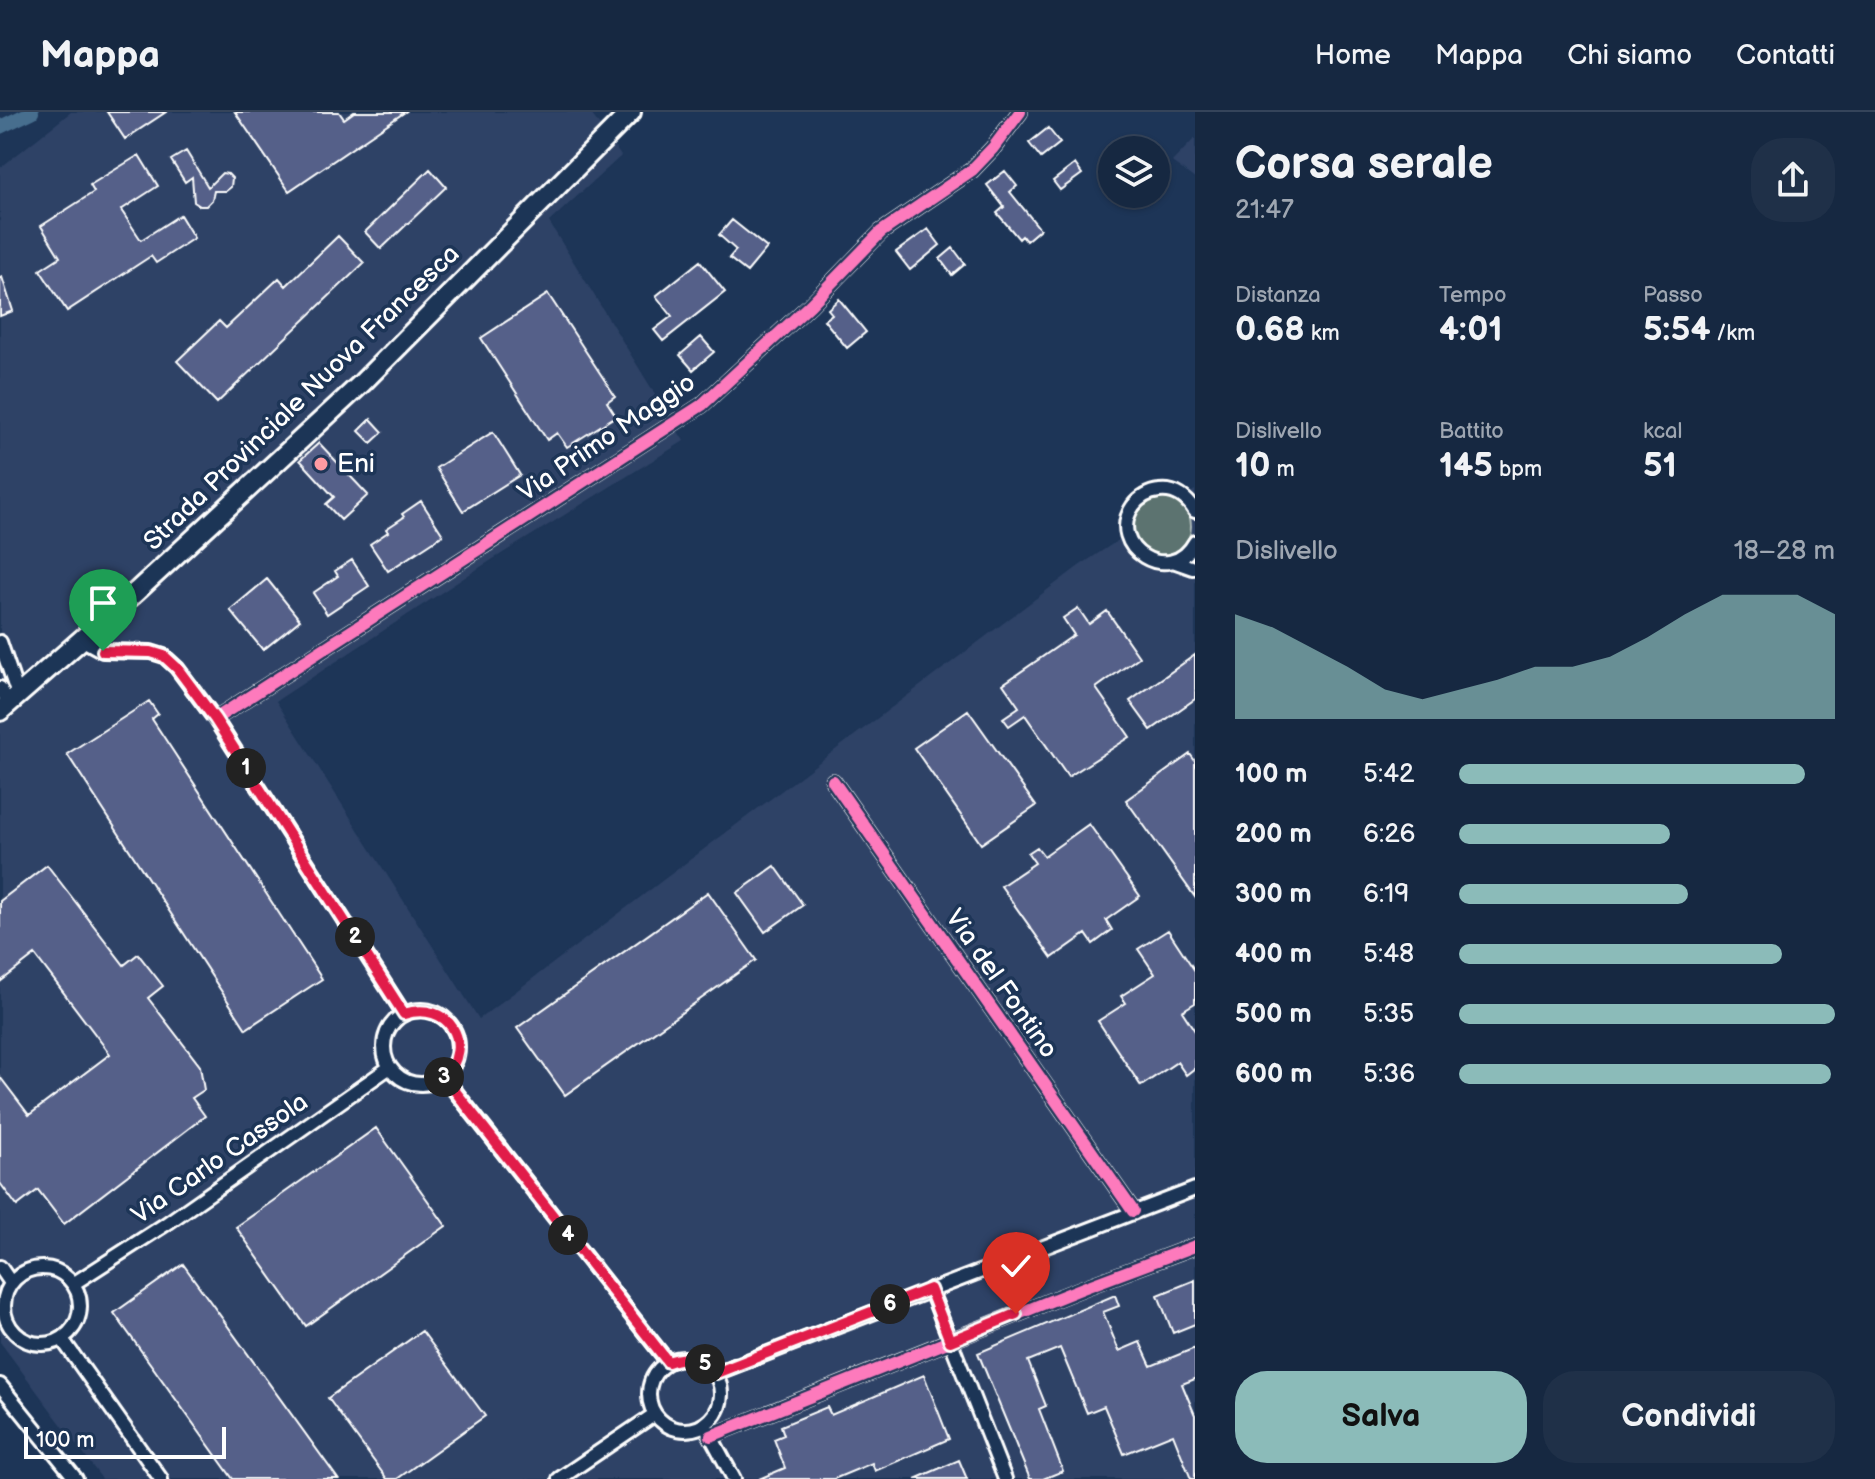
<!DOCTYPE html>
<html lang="it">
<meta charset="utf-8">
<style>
body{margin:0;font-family:"Balsamiq Sans",sans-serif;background:#1f3048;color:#f1f3f6;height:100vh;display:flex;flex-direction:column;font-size:30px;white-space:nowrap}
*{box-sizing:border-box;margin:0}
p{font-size:26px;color:#9ea6b1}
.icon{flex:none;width:44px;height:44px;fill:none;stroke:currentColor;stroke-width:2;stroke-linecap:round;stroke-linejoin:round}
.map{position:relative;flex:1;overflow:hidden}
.sheet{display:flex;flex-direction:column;background:#162841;width:680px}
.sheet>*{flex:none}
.controls{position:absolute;left:1098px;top:24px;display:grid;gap:16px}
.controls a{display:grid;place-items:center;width:72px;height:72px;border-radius:50%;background:#162841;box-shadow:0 2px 6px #0004,0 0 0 2px #35445a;font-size:40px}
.scale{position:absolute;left:24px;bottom:20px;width:202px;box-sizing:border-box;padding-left:8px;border:4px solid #fff;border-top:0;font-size:22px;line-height:28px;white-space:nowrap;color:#fff;-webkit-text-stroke:6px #1d3557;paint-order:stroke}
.pin{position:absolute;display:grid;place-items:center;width:68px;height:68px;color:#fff;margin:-82px -34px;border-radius:50% 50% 50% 0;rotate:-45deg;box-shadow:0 0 8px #0007}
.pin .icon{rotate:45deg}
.km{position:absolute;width:40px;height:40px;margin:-20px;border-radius:50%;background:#222;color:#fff;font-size:22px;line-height:40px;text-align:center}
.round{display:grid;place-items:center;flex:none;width:84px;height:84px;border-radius:32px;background:#1f3048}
.headline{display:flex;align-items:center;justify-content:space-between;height:136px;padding:0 40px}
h1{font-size:44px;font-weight:600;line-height:60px}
.metrics{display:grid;grid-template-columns:repeat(3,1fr);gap:12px;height:136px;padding:8px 40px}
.metrics div{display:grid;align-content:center}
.metrics b{font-size:34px;font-weight:600}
.metrics small{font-size:22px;font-weight:400}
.metrics p{font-size:22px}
.chart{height:224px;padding:16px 40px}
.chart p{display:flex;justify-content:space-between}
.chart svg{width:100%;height:144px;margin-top:8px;fill:#8bbbb9;opacity:.7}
.cta{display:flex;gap:16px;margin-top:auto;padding:16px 40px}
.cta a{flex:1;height:92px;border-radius:32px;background:#8bbbb9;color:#111;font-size:32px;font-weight:600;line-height:92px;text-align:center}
.cta a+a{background:#1f3048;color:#f1f3f6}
ul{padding:0 40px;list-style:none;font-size:26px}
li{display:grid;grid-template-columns:128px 96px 1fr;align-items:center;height:60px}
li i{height:20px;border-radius:10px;background:#8bbbb9}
header{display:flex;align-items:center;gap:48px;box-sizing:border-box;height:112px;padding:0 40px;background:#162841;border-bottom:2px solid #35445a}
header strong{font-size:38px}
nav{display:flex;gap:44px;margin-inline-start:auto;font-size:28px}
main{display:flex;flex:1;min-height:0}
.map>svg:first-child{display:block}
</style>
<header>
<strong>Mappa</strong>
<nav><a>Home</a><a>Mappa</a><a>Chi siamo</a><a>Contatti</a></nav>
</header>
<main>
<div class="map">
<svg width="1195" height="1367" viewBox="0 0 1195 1367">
<rect width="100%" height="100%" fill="#1d3557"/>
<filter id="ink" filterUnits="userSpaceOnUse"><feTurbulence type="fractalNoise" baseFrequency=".0125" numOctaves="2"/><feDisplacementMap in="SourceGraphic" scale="16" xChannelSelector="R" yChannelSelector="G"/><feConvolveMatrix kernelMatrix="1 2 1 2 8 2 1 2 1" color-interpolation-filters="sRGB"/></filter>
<g filter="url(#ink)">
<path fill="#2e4266" d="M71,0H590L621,44L549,110L684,329L482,454L276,589L479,907L1079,454L1195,378V1367H102L0,1230V56Z
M1195,26V67L1172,50Z"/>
<path fill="#5b736f" stroke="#adb9b7" stroke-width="2" d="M1133 414a29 29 0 1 1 58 0a29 29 0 1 1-58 0Z"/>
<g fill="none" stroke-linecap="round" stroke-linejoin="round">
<path stroke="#466e8e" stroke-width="14" d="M0,15L32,0"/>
</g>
<path fill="#556189" stroke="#fff" stroke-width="2" d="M107,0H166L125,27Z
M235,0H339L344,7L354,0H405L289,79Z
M1048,16L1060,31L1041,46L1029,31Z
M186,39L208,75L222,61L228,62L232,66L231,75L226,79H214L212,88L206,94H200L194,90L192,65L185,70L171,48Z
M139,43L158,74L121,98L141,128L180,103L194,126L156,151L151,144L67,199L40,158L60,145L41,114L94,80L90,73Z
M1075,52L1082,62L1060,78L1053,69Z
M430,57L446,75L381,137L365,120Z
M1005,59L1017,74L1010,80L1040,117L1026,129L1022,124L1019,127L997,101L1004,95L987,73Z
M732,108L767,136L747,160L729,146L736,138L719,123Z
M928,117L940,133L910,158L896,140Z
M338,124L364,151L217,291L177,249L219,209L226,216L279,166L286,174Z
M953,136L965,152L952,163L940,147Z
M700,149L725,180L663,229L654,218L672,204L656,184Z
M2,165L13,199L0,204V166Z
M548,182L615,284L607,290L616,304L567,335L557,321L547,328L481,226Z
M839,187L866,220L847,236L824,208L832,202L828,197Z
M701,225L714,240L693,258L680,243Z
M371,307L383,320L371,331L359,319Z
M493,320L520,363L463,399L436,356Z
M319,331L368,383L341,408L326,392L334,385L300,348Z
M421,389L443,423L388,459L370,432L388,420L386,417L404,405L402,402Z
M352,448L369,474L327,502L313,481L338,464L335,459Z
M267,467L300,508L263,538L230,498Z
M1078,496L1089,512L1107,499L1139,545L1096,576L1130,625L1068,665L1025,603L1009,614L1003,606L1019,595L1003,572L1074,523L1063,506Z
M1195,543V587L1151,618L1130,589Z
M149,589L158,602L152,607L322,867L246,917L67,642Z
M968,598L1036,694L981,732L914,636Z
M1190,642L1195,649V785L1126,688Z
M1089,712L1140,784L1106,808L1112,818L1093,832L1086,822L1052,846L1001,774L1035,751L1028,741L1037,735L1044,744Z
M47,753L124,853L138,842L163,874L148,886L200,954L204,978L192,986L205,1004L64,1112L38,1078L17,1094L0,1071V965L29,1003L110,942L35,843L0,870V789Z
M775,754L803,793L765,820L737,781Z
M708,780L756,848L565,983L517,916Z
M1168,818L1195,859V891L1182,899L1195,919V956L1186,963L1177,950L1141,974L1098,909L1126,891L1121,884L1155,862L1138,837Z
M376,1016L446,1114L306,1214L236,1115Z
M183,1152L338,1367H233L114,1201Z
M1195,1168V1212L1173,1221L1158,1183Z
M1115,1183L1119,1194L1103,1200L1119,1239L1140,1230L1151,1254L1195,1236V1267L1182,1272L1195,1303V1367H1191L1173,1322L1124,1342L1104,1294L1087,1301L1060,1236L1028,1249L1046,1294L1039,1297L1063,1359L1043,1367H1030L978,1241Z
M422,1219L485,1304L397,1367H387L328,1286Z
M924,1263L949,1327L875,1359L872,1351L834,1367H759L785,1356L774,1327L784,1323L781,1314L827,1295L831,1303Z
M959,1348L967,1367H915Z"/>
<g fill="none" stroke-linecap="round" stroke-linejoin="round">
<g stroke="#fff" stroke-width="18">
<path id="street" d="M1195,399C1187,386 1175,377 1159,379C1149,380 1139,386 1133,394C1105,435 1170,476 1195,430
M1173,449L1193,456
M83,528L103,539L151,540L164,544L177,556L215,607L404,902
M0,530L18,583
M0,576L9,591
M215,607L702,293L810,193L881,120L972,58L993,36L1020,0
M833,669L1133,1099
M384 935a37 37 0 1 1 74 0a37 37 0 1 1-74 0Z
M444,965L668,1250
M0,1155L11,1171
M4 1194a38 38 0 1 1 76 0a38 38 0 1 1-76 0Z
M73,1172L166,1112L390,955
M930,1177L1005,1367
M62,1227L161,1367
M649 1282a36 36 0 1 1 72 0a36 36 0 1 1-72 0Z
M716,1261L1195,1077
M0,1273L76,1367
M708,1319L734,1367
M711,1324L1083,1176L1195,1134
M559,1367L655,1302"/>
</g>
<g stroke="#fff" stroke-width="24">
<path id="secondary" d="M0,599L137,479L362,271L631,0"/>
</g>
<use href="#street" stroke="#1d3557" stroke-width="12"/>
<use href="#secondary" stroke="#1d3557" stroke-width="18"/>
<g stroke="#1d3557" stroke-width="17">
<path id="cycleway" d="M215,607L702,293L810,193L881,120L972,58L993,36L1020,0
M833,669L1133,1099
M711,1324L1083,1176L1195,1134"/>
</g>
<use href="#cycleway" stroke="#fd7abc" stroke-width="12"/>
</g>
</g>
<g fill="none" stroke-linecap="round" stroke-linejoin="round" filter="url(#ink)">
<g stroke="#fff" stroke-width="16">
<path id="route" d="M103,539L151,540L164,544L177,556L215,607L404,902C448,888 476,932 444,965L668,1250C687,1243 701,1246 716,1261L930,1177L950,1229L1016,1202"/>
</g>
<use href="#route" stroke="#e11d48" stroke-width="10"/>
</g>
<circle fill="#ff9aa2" stroke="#1d3557" stroke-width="3" cx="321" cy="352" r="8"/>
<g text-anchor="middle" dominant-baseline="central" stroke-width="7" stroke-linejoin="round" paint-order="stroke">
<g font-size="26" fill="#fff" stroke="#1d3557">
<text transform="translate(302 286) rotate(-44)">Strada Provinciale Nuova Francesca</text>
<text transform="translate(607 326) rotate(-34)">Via Primo Maggio</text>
<text transform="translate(1001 872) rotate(55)">Via del Fontino</text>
<text transform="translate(220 1047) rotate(-35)">Via Carlo Cassola</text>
</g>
<g font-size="26" fill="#fff" stroke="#1d3557" text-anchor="start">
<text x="337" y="352">Eni</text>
</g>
</g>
</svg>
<div class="controls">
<a><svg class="icon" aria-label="layers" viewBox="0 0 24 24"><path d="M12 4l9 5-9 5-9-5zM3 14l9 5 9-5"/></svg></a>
</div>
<div class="scale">100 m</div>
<div class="pin" style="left:103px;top:539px;background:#1e9e55"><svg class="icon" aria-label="arrive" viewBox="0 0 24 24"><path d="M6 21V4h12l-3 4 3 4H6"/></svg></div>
<div class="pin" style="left:1016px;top:1202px;background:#d93025"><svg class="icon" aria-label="check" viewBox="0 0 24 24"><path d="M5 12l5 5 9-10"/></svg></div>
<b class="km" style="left:246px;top:656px">1</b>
<b class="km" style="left:355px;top:825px">2</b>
<b class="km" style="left:444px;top:965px">3</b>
<b class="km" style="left:568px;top:1123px">4</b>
<b class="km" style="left:705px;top:1252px">5</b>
<b class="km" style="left:890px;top:1192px">6</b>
</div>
<section class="sheet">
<div class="headline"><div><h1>Corsa serale</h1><p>21:47</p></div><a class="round"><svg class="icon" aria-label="share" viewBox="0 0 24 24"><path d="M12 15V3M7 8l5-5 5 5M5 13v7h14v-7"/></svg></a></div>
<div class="metrics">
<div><p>Distanza</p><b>0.68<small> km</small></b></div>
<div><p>Tempo</p><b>4:01</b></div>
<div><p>Passo</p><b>5:54<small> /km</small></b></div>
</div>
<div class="metrics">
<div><p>Dislivello</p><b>10<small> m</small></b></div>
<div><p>Battito</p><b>145<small> bpm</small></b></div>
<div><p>kcal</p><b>51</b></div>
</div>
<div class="chart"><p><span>Dislivello</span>18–28 m</p>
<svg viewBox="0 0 160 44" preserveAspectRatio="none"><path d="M0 44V12L10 16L20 22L30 28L40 35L50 38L60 35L70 32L80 28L90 28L100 25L110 19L120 12L130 6L140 6L150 6L160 12V44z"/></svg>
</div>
<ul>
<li><b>100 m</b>5:42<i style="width:92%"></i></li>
<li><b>200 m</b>6:26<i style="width:56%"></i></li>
<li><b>300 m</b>6:19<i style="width:61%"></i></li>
<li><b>400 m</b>5:48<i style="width:86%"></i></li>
<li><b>500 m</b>5:35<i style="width:100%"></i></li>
<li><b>600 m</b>5:36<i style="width:99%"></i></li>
</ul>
<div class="cta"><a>Salva</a><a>Condividi</a></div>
</section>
</main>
